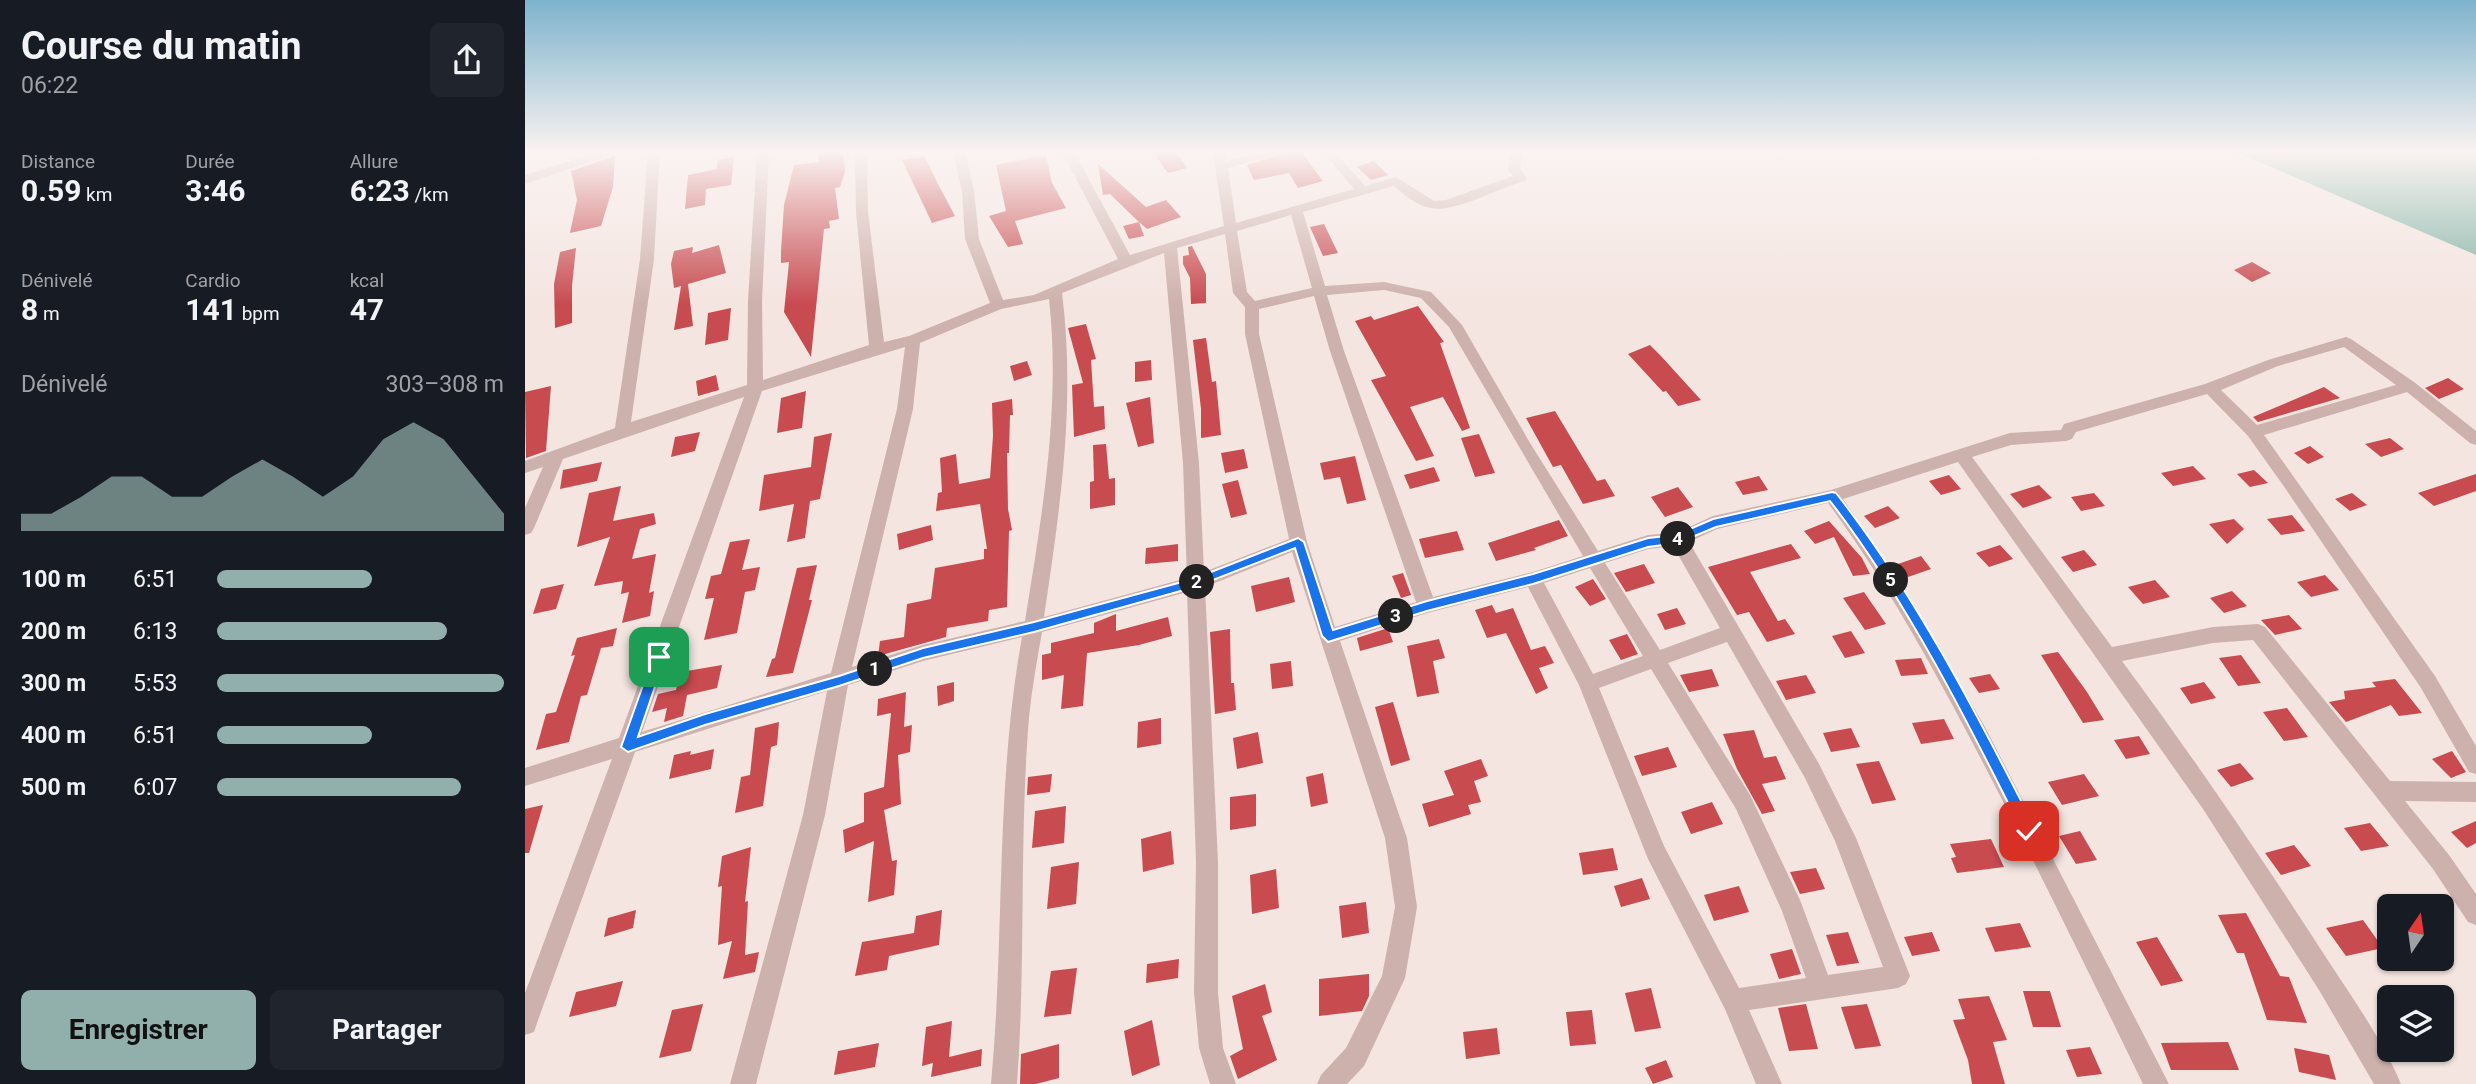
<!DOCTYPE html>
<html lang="fr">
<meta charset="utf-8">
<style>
body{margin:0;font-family:Roboto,sans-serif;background:#20242c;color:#f1f3f6;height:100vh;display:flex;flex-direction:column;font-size:26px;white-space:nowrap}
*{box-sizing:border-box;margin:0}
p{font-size:23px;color:#9ea1a6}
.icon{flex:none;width:38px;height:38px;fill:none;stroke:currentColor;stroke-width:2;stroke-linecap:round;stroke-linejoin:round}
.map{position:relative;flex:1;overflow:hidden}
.details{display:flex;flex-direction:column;background:#171b24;width:525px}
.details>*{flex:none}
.needle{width:46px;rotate:13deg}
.buttons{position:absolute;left:1852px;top:894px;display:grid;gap:14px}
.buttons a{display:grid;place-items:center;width:77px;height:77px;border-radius:10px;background:#171b24;box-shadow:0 2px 5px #0004;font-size:35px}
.pin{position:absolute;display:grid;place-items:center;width:60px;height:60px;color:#fff;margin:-30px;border-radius:14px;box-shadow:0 4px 10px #0006}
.km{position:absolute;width:35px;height:35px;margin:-18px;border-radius:50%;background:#222;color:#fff;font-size:19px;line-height:35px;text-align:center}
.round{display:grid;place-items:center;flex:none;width:74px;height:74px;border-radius:10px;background:#20242c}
.headline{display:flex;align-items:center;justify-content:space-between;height:119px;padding:0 21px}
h1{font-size:38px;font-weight:700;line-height:52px}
.stats{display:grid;grid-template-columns:repeat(3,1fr);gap:10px;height:119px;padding:7px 21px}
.stats div{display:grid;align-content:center}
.stats b{font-size:30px;font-weight:700}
.stats small{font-size:19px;font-weight:400}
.stats p{font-size:19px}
.chart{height:196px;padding:14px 21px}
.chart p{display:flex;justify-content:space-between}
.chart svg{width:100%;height:126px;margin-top:7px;fill:#92b0ab;opacity:.7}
.cta{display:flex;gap:14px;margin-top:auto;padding:14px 21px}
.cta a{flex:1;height:80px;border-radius:10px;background:#92b0ab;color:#111;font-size:28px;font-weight:700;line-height:80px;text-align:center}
.cta a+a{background:#20242c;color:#f1f3f6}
ul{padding:0 21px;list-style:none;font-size:23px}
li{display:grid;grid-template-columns:112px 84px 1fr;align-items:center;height:52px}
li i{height:18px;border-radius:9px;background:#92b0ab}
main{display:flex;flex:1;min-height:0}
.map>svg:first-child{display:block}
</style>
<main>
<section class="details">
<div class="headline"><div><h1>Course du matin</h1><p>06:22</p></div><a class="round"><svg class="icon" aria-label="share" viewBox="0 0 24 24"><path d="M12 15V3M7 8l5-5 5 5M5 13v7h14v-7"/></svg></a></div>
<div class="stats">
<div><p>Distance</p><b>0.59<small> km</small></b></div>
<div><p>Durée</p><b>3:46</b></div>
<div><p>Allure</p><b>6:23<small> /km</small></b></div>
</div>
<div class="stats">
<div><p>Dénivelé</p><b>8<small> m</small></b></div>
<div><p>Cardio</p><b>141<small> bpm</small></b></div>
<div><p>kcal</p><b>47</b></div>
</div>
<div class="chart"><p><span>Dénivelé</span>303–308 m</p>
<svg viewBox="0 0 160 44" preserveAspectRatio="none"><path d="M0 44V38L10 38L20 32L30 25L40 25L50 32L60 32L70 25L80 19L90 25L100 32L110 25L120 12L130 6L140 12L150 25L160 38V44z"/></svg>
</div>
<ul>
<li><b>100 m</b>6:51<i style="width:54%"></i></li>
<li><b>200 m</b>6:13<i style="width:80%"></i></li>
<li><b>300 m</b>5:53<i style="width:100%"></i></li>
<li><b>400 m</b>6:51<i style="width:54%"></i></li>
<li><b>500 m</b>6:07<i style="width:85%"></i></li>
</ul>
<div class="cta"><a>Enregistrer</a><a>Partager</a></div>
</section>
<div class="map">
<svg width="1951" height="1084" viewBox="0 0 1951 1084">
<rect width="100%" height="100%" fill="#f4e5e0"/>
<path fill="#7fb2a5" d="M1711,152H1951V255Z"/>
<path fill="#c84b50" d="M293,152H318L320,171L315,187L310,188L314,219L304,221L305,228L299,229L286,357L259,312L264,262L256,263V251L259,205L269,165L294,162Z
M628,152H651L662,168L643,173Z
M764,152H776L798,181L773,188L764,173L729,180L722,165Z
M521,155L527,183L541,208L490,221L498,244L483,247L464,216L481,211L471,165Z
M90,156L88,187L76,226L45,233L52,200L46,171Z
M399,156L413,184L430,216L407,223L377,160Z
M209,157L206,185L181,189L180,205L160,209L163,175L192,169L193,160Z
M849,161L863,175L846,180L832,167Z
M573,164L621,207L641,200L656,217L622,229L614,222L619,236L604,239L598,226L614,222L585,194L578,195Z
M799,224L813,253L798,256L785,227Z
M194,245L201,273L163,284L168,326L149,330L156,286L149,288L146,264L149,251L168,247L167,253Z
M667,246L681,274V303L666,304L665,278L658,264V256L664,255L663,247Z
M51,248L47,286V323L30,328L29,284L35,252Z
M1727,262L1746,273L1727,282L1709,270Z
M893,306L919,342L915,343L945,428L937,431L918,397L885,407L909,456L891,461L846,380L861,376L830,321L846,316L849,320Z
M206,308L203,340L180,345L183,313Z
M561,324L571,359L566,360L569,407L579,406L580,429L549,437L547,385L558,383L543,328Z
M681,338L687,382L691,381L696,435L676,438V409L668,340Z
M1125,345L1135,355L1176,400L1153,406L1141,391L1138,392L1103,354Z
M626,360L627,380L610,382V362Z
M502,361L507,375L489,381L485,366Z
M191,375L194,390L173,396L171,381Z
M1923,378L1939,389L1914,399L1900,388Z
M26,386L21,451L1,458L0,392Z
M1799,387L1815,398L1733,422L1728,417Z
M281,391L277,428L252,433L256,398Z
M625,397L629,443L613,447L601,403Z
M487,399L488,415H485L484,453H482L483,509L487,530L484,531L482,607L464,610L463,621L422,628L421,637L353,656L355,641L379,637L382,604L406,599L410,568L459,559V549H462L455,504L411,511L413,493L417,492L415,458L431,454L434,484L465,478L468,436L467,403Z
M1030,411L1072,481L1080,479L1090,496L1058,504L1036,465L1028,467L1001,418Z
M175,432L170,451L146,457L150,437Z
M307,433L295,499L285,501L280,538L262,542L269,504L234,511L239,475L286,467L289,437Z
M954,434L970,473L950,477L936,438Z
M1865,438L1879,449L1856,457L1840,444Z
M581,444L584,479L590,478V505L565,509V482L569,481L568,445Z
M1785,446L1799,457L1783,464L1769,453Z
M719,449L723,468L700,473L696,453Z
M830,456L841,500L822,504L815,477L799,480L795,463Z
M77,462L72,481L35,489L38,470Z
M1668,466L1681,479L1648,486L1636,473Z
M909,467L915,481L885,489L879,475Z
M1729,470L1743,483L1725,487L1712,474Z
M1951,474V491L1909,506L1893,493Z
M1424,475L1436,489L1416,495L1404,481Z
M1234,476L1243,490L1218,495L1210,482Z
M713,480L722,514L706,518L697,484Z
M1514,485L1527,498L1498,508L1485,494Z
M96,486L88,521L129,513L131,524L115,529L107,559L131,554L124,593L129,591L125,616L97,623L104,592L96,594L98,581L69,586L85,537L52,547L64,493Z
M1153,487L1168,507L1140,517L1126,497Z
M1569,493L1580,506L1556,511L1546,497Z
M1827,493L1842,505L1825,511L1810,499Z
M1363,506L1375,518L1350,528L1339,516Z
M1767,515L1780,531L1756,535L1742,519Z
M1709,519L1719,529L1702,544L1684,524Z
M1034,520L1043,536L1009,548L1011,550L971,561L963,543Z
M1304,521L1337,558L1345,574L1328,576L1309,537L1290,544L1279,531Z
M406,525L408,540L374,550L372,534Z
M932,531L939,550L900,558L894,539Z
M225,539L217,570L235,567L230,590L220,592L212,633L179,640L189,598L180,599L186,576L196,574L205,542Z
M653,544V561L620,564L621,548Z
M1266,544L1276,558L1225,572L1253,621L1260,619L1270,634L1242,642L1224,612L1212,615L1183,567Z
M1475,545L1488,559L1464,567L1451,553Z
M1559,550L1572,565L1548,572L1536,557Z
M1396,556L1406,569L1383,577L1373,564Z
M1119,564L1130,583L1101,592L1089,573Z
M292,565L284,600H287L268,673L241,677L247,659L250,658L272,568Z
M878,573L886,595L876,598L867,576Z
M1800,575L1814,590L1786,597L1772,582Z
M764,577L770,602L731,612L726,586Z
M1068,579L1081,599L1065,606L1050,587Z
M1630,580L1645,597L1618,604L1603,587Z
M39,584L31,609L8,614L16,589Z
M1707,591L1722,606L1699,613L1685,598Z
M1339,592L1361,624L1340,630L1318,598Z
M967,605L971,613L988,608L1006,650L1020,646L1029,663L1014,668L1023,688L1011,694L981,633L962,638L950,610Z
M1152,608L1161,624L1140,630L1132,614Z
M591,614V631L643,617L647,636L614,645L562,653L558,706L536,709L539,675L517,680V655L526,653V643L569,633V623Z
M1764,615L1777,629L1750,635L1736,620Z
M92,628L88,646L76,648L62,695L56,696L44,742L11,750L21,714L31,712L50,655L46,656L52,638Z
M863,628L868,642L835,651L832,638Z
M705,629L706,683H709L711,710L690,714L685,632Z
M1326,631L1340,653L1320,658L1307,636Z
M1102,634L1113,654L1096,660L1084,640Z
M914,639L920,658L908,661L914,693L892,697L882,646Z
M1533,652L1562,692L1579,720L1558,723L1516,655Z
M1716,655L1736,683L1713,686L1694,658Z
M1396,658L1403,674L1376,676L1370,660Z
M766,661L768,686L747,689L745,664Z
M197,665L192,688L162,695L158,716L139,722L142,708L127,712L133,694L151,690L156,672Z
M1187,669L1194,686L1164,692L1155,675Z
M1465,674L1475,689L1454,693L1444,678Z
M1281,675L1291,693L1261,700L1251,681Z
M1870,679L1897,713L1874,716L1866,705L1821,722L1804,702L1820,699L1819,691L1851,687L1847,682Z
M429,682V701L413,706L412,686Z
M1679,682L1691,698L1666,704L1655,688Z
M381,692L379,727L387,725L385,752L373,755L376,804L359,810L367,861L372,860L369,895L343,902L349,841L320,853L318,830L339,822V793L359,787L366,713L352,716L353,699Z
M868,702L885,760L866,766L850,707Z
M1762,708L1783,737L1759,741L1738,712Z
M636,718V744L612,748L613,722Z
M1419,719L1429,739L1396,744L1387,723Z
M254,722L252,745L246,747L238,806L210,813L216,777L225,775L230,728Z
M1326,728L1335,747L1306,752L1298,733Z
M1229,730L1239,758L1251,756L1261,779L1237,784L1250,811L1237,814L1212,769L1198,734Z
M733,732L738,763L712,769L708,738Z
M1614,736L1625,754L1601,759L1589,740Z
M1143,747L1152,767L1117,776L1109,756Z
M189,749L186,769L144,779L149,755L166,751L165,755Z
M1927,751L1941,772L1926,778L1907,759Z
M956,759L963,776L949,781L956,802L943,805L946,814L904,827L897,804L929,795L919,771Z
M1354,761L1371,800L1347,804L1331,764Z
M1715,763L1729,779L1706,787L1692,770Z
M798,773L803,803L786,807L781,777Z
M527,774L525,792L502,795L503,777Z
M1559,774L1574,796L1537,805L1523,782Z
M731,794V826L705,830V797Z
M1187,802L1198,824L1166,834L1156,812Z
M18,805L4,853H0V809Z
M541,806L539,843L507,848L510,811Z
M1951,821V843L1942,848L1926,832Z
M1845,823L1864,846L1836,851L1819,828Z
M646,831L649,864L618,872L616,839Z
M1555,831L1572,860L1551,864L1534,836Z
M1466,839L1479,867L1432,873L1426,858L1431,857L1425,844Z
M1769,845L1786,866L1756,875L1740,853Z
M226,847L220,902L223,901L220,955L234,952L230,972L198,979L207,941L193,945L197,886L193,887L197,856Z
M1088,848L1093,870L1058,875L1054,853Z
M554,862L551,904L522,909L526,867Z
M1291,868L1300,889L1275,894L1265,872Z
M751,869L754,908L727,914L725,875Z
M1117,878L1125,899L1096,907L1089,886Z
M1214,886L1224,912L1189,921L1179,895Z
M841,902L844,933L817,938L814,906Z
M111,910L108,928L79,937L83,918Z
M417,910L414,945L364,956L362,970L330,976L337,942L389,933L391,916Z
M1721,913L1755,976L1764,977L1782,1023L1742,1020L1719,953H1712L1693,915Z
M1838,920L1858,948L1821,956L1801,928Z
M1495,923L1506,947L1470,952L1460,928Z
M1323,932L1334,963L1312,966L1301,935Z
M1407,932L1415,951L1387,956L1379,937Z
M1632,937L1658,981L1636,986L1611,942Z
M1267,949L1276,974L1254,979L1245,954Z
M654,959L653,978L621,983L622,964Z
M552,968L546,1014L519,1017L526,971Z
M844,974V996L837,1011L794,1016V979Z
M98,981L91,1006L44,1017L51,992Z
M740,984L747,1012L737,1016L752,1060L713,1079L705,1056L718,1049L707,996Z
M1126,988L1136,1028L1110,1032L1100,993Z
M1498,991H1525L1536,1027H1508Z
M1464,996L1482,1040L1468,1042L1480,1084H1447L1443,1060L1428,1020L1440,1019L1433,999Z
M178,1004L166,1051L134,1058L147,1010Z
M1281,1004L1293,1049L1264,1051L1253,1008Z
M1342,1004L1356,1046L1330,1049L1316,1007Z
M1067,1010L1071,1044L1045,1046L1041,1012Z
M627,1020L635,1065L607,1076L599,1031Z
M427,1021L424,1057L457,1049L456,1066L406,1077L408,1063L397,1066L401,1027Z
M972,1028L975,1054L941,1059L938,1032Z
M1703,1042L1714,1070H1646L1636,1043Z
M354,1043L350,1067L309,1075L313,1051Z
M534,1044V1078L511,1084H495L496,1054Z
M1565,1047L1577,1074L1552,1077L1541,1050Z
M1769,1048L1804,1055L1811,1080L1774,1072Z
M1141,1060L1148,1077L1128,1084L1120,1068Z"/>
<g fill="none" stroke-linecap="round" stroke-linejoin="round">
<path fill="#cdb1ac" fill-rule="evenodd" d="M75,152H94L0,184V175Z
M123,152H135L129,259L106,422L222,385L223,301L232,152H244L237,301L238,380L344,345L331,212L330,152H342L343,212L359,342L384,336L465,303L440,239L437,191L428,152H440L449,191L454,239L478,300L509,295L593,259L537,152H549L605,255L699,226L688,152H700L701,161L740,152H761L703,168L711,223L829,189L798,152H810L840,186L871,177L909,201L921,200L988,176L983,170L985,152H997L995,169L1002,178L1000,181C975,187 931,213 906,208C892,206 880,195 869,186L778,212L800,286L859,282L906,292L937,325L1005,443L1073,551L1123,535L1151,533L1188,516L1306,490L1485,433L1536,430L1539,424L1680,384L1743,360L1821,337L1826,339L1889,382L1951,431V445L1945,443L1882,392L1739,435L1910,676L1951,746V774L1944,772L1896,688L1760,488L1723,436L1682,394L1551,432L1547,439L1541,441L1486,445L1447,457L1587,647L1688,627L1733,624L1740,627L1865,781L1951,782V802L1880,801L1924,855L1951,894V925L1943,922L1908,869L1728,640L1688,643L1597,661C1665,753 1729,846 1791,942C1820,988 1855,1034 1876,1084H1849L1794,990L1678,809L1433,462L1318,499L1376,583L1460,727L1644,1084H1618C1565,975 1512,866 1456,759C1410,671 1362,583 1303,503L1192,529L1164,542L1294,764L1331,838L1385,976L1381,984L1373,988L1224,1010L1257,1084H1231L1200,1009L1123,859L1054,685L1003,587L902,613L815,641L882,838L892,907L880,978L839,1066L822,1084H792L796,1075L821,1048L857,976L870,907L860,838L767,552L680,587L693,862V992L698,1048L711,1084H685L674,1048L669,992L671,862L662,592L517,632C512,660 507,688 504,717C494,839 501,962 492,1084H466C480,935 470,785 497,637L398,661L323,685L300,815L231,1084H205L278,815L302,691L110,752L12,1023L9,1032L0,1035V993L87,759L0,786V768L94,738L219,397L38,459L9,528L6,533L0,535V508L18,467L0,473V461L90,428L115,259ZM766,215L787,288L730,301L722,292L712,231ZM700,234L708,293L720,307V334L764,539L679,572L674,463L652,248ZM639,253L658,463L662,578L519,617C535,509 551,402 537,293ZM859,290L896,298L924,327L1058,556L1008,572L908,597L819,351L802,295ZM789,296L805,351L891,602L810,627L782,542L734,334V309ZM524,299C536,407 517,515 500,621L398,645L327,667L388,409L395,343L476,309ZM380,347L372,409L306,673L117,732L237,391ZM1819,347L1871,385L1732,425L1696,390L1753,366ZM1148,546L1195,628L1135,650L1080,563L1123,549ZM1065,568L1118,656L1068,674L1019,583ZM1202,642L1280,778L1310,841L1358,967L1303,975L1275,900L1225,795L1143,663ZM1126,669L1211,809L1257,911L1281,978L1214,988L1139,846L1074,688Z"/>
</g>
<linearGradient id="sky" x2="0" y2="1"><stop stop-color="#7eb3cd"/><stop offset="0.5" stop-color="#faf3f1"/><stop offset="1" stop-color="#faf3f1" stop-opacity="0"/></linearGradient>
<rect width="1951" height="304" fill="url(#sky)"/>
<path fill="#1a73e8" stroke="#fff" stroke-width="2" d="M1307,492L1311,493C1389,592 1452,714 1509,826V835H1499C1444,724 1381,599 1305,501L1191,527L1153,543L1123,547L1008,584L902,611L803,642L797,636L770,548L670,587L509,632L398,658L314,686L180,725L103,752L96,747L128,657L134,652L140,657L113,737L180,714L314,676L398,648L509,622L668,579L773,538L779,542L808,630L902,601L1008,574L1123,538L1151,535L1188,519Z"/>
</svg>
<div class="buttons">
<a><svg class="needle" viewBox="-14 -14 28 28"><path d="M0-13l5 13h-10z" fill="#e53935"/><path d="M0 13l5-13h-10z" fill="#9ea1a6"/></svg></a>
<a><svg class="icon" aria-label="layers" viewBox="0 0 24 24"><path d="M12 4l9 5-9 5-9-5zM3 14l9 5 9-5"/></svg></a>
</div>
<div class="pin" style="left:134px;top:657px;background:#1e9e55"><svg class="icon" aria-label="arrive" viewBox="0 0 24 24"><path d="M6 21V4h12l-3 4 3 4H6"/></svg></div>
<div class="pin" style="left:1504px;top:831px;background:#d93025"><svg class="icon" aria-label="check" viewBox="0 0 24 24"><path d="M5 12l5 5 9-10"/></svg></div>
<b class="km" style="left:350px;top:669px">1</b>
<b class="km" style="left:672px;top:582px">2</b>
<b class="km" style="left:871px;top:616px">3</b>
<b class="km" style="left:1153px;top:539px">4</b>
<b class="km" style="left:1366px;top:580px">5</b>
</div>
</main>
